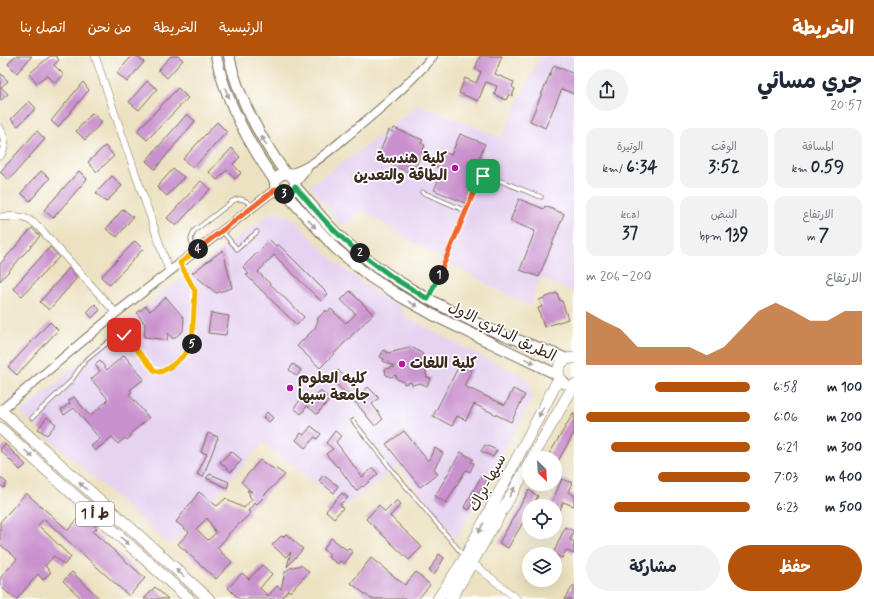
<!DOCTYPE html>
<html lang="ar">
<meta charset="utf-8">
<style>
body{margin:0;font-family:Mynerve,"Playpen Sans Arabic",sans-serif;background:#f2f2f3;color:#1f2937;direction:rtl;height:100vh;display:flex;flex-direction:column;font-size:15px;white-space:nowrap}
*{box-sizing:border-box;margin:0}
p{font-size:13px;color:#747a83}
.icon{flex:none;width:22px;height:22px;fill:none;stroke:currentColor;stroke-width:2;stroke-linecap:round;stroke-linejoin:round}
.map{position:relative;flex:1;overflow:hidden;direction:ltr}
.side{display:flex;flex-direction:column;background:#fff;width:300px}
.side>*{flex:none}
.needle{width:26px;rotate:155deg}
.tools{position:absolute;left:522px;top:395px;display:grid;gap:8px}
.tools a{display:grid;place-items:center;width:40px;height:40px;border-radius:50%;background:#fff;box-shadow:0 4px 16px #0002;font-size:20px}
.pin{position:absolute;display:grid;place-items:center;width:34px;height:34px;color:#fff;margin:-17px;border-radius:8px;box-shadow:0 2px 6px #0006}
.km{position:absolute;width:20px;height:20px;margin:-10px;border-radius:50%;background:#222;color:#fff;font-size:11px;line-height:20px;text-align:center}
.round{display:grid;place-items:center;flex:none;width:42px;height:42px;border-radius:21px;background:#f2f2f3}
.headline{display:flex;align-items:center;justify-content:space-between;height:68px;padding:0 12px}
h1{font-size:22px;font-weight:700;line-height:30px}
.figures{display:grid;grid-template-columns:repeat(3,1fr);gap:6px;height:68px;padding:4px 12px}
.figures div{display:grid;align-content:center;border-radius:10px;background:#f2f2f3;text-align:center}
.figures b{font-size:17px;font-weight:700}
.figures small{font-size:11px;font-weight:400}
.figures p{font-size:11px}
.chart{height:112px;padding:8px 12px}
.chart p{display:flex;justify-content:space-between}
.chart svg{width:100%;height:72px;margin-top:4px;fill:#b45309;opacity:.7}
.action{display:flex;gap:8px;margin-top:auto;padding:8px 12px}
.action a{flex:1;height:46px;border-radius:24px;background:#b45309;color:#fff;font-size:16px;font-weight:700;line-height:46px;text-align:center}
.action a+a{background:#f2f2f3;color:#1f2937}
ul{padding:0 12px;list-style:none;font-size:13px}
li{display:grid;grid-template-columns:64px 48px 1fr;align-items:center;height:30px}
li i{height:10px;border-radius:5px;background:#b45309}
header{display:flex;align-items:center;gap:24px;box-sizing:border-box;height:56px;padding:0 20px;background:#b45309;color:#fff}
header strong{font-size:19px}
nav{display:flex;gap:22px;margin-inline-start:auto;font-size:14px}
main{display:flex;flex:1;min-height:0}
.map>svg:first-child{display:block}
</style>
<header>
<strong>الخريطة</strong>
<nav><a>الرئيسية</a><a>الخريطة</a><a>من نحن</a><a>اتصل بنا</a></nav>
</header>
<main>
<section class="side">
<div class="headline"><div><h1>جري مسائي</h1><p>20:57</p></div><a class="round"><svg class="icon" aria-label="share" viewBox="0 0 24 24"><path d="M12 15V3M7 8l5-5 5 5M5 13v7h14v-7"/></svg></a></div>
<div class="figures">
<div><p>المسافة</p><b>0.59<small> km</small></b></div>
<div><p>الوقت</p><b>3:52</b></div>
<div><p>الوتيرة</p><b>6:34<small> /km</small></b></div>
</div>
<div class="figures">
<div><p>الارتفاع</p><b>7<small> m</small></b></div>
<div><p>النبض</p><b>139<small> bpm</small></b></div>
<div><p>kcal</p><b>37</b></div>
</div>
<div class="chart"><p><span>الارتفاع</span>200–206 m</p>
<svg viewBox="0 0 160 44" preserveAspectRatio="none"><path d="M0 44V11L10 17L20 22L30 33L40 33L50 33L60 33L70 38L80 33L90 22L100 11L110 6L120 11L130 17L140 17L150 11L160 11V44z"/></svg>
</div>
<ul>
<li><b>100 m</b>6:58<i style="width:58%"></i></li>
<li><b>200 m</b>6:06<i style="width:100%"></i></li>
<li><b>300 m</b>6:21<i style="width:85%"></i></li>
<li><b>400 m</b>7:03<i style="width:56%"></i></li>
<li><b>500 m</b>6:23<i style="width:83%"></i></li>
</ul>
<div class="action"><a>حفظ</a><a>مشاركة</a></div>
</section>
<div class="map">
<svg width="574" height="543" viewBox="0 0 574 543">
<rect width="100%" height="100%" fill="#fff"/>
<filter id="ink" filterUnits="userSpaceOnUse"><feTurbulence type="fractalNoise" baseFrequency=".025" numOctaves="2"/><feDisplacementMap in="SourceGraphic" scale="8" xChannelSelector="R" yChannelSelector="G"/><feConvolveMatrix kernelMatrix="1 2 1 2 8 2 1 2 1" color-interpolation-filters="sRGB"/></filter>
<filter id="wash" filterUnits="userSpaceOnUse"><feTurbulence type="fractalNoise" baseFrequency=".012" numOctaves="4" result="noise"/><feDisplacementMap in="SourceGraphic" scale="16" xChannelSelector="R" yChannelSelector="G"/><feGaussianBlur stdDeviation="0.9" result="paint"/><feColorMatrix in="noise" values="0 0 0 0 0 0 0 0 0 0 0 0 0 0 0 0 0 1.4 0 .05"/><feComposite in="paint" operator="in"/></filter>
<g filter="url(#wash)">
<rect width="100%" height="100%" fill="#ece2c1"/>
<path fill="#e5d3f1" d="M540,0H574V236L540,222L530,250L487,228L420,190L362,154L342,171L310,129L362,93L418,49L458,64L501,82Z
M272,156L291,161L337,208L375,236L405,254L400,257L457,288L526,322L533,341L456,483L399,410L345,450L263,387L171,490L21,357L165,235Z"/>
<g id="blocks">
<path fill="#c991cd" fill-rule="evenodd" d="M15,0H32L17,17L8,8Z
M50,0H56L59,4L54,9L64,19L55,27L47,19L37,27L29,18Z
M132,0H137L144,6L127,26L117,17Z
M171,0H178L183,4L167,22L158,14Z
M480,0H502L495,18L514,26L512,31L515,33L512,40L509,38L506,44L494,38L497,30L486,26L478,45L459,37L465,22L476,27L481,16L475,13Z
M554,9L574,18V38L562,33L545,72L530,65Z
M0,17L8,25L1,31L8,38L0,45Z
M147,25L157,33L139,54L129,46Z
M83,26L89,34L58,71L51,65Z
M178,32L188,42L147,84L137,75Z
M29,45L36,52L18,70L11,63Z
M92,57L102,66L85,84L76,75Z
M187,58L195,65L155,113L146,105Z
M217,66L227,76L193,112L183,103Z
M394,72L423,84L421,87L425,89L416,110L413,109L410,117L377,103L389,74L392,76Z
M37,75L45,83L9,124L0,116Z
M460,78L485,88L477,108L481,109L465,147L434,134L443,113L434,110L438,101L442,102L444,96L451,99Z
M105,90L114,100L97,116L88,106Z
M232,92L240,101L233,108L241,117L235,123L227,114L217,124L209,116Z
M173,113L184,121L167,140L157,131Z
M41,115L50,122L30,145L21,137Z
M79,115L87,123L53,162L44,154Z
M112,120L122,130L106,146L96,137Z
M201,125L210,133L176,170L167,162Z
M519,143L544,153L545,150L564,158L539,221L520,214L535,175L510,165Z
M123,153L133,161L117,181L106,173Z
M32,172L40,180L0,225V208Z
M270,184L276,190L278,188L328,238L321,245L274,199L258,216L304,261L297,269L246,219L249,218L243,211Z
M135,185L143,193L110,229L101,221Z
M50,191L59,201L22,240L13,232Z
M223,194L232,232L216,237L192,217Z
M69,212L77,222L49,254L40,246Z
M350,235L373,258L320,312L297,290L315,272L318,264L317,263L326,254L327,256L331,253L346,267L356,258L341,244Z
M557,237L560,245H562L568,263L544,271L538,252L542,251L539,244Z
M166,241L184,262L183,275L173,283L168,277L167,284L144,281L145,268L137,257L146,250L150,255Z
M95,248L100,254L92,262L87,256Z
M211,257L229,260L226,279L208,277Z
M50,266L58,274L17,319L8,311Z
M410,290L423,298L420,303L424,305L427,321L431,322L427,330L420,327L412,329L411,326L404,328V326L397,323L396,319L391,321L386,319L385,313L395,311L383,305L384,303L380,301L384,294L388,297L409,292Z
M124,299L144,323L130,334L132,336L129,338L149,362L130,378L131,380L127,384L125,382L118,388L112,381L95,395L91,390L100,383L74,352L64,359L61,354L70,347L68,345L74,341L90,360L107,345L106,344L108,343L91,323L100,315L95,309L100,305L107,314Z
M293,308L301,314L297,320L289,314Z
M460,308L472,313L464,330L505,349L513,333L525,339L511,366L474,348L466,364L457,360L452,370L433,360Z
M338,314L351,327L350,329L360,339L368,331L379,342L372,348L383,363L375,370L357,348L330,322Z
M320,335L330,343L317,358L307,350L301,358L294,352L305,338L313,345Z
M267,356L273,362L269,366L263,361Z
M574,356V377L555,410V402H547Z
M47,361L56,368L47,379L38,373Z
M311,370L321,378L317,383L315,381L305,392L296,384L301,377L304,379Z
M335,375L341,380L336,386L362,421L373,412L378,418L363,431L362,430L356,435L338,410L337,411L326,398L333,393L326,387Z
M404,375L428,405L435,392L443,397L434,413L438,418L420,431L386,388Z
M208,377L218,381L203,421L197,418L207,398L201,396Z
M5,388L26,409L20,414L0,394Z
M485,389L497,394L493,401L481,395Z
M231,395L242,404L231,416L220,406Z
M461,396L473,403L471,406L474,407L470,416L466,414L446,447L435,440Z
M260,404L264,407L274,413L275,412L285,419L263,440L264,441L257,448L255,446L248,455L251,457L228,478L229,479L217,492L232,506L216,523L178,488L189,476L176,466L199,436L217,450L226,442L229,445L244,452L252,443L249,440L250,439L247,434L252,436L241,426ZM207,462L216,477L208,484L196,473Z
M210,418L229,426L227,432L206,422Z
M323,419L338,430L334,437L319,425Z
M482,419L488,422L469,454L464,451Z
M0,421L7,427L4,432L0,429Z
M562,423L572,427L568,436L574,439V450L563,446L560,454L555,452V450H550Z
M529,434L538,440L532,450H529V456L508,492L499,487Z
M26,437L68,474L78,463L84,468L87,464L97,472L93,476L145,522L129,540L44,463L38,469L71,501L64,509L54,500L45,510L51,516L43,524L38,518L17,543H15L0,530V522L17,503L0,488V466Z
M342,437L348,442L340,448L343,452L334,462L326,455Z
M397,444L401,448L390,460L422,491L409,504L366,463L379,449L385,456Z
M565,471L574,475L570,484L574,486V498L566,494L562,502L553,498Z
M286,478L303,493L287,511L291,496L286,501L272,489L281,480L283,481Z
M331,482L347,494L348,492L353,496L344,508L340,505L338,508L328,501L330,498L323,494Z
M439,498L444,502L434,519L429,515Z
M371,502L405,529L416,516L430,529L418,543H371L351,527Z
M262,509L272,518L260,532L268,540L277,530L281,533L285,516L290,512L301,509L309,516L290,536L288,534L281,543H239L228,532L242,517L249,523Z
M72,516L100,543H82L63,525Z
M574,529V543H564Z
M155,531L168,543H144Z"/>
</g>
</g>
<g filter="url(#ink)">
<use href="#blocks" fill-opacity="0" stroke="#796a57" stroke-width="1"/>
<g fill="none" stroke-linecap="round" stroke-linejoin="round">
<g stroke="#796a57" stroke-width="5">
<path id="service" d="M422,136L466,155
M222,175L237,193L257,176
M194,196L191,183L194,175L233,145C241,140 246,145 253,150
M428,242L480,122L483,120H488L541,141
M32,362L70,326L85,305L118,278L124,279L154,314L159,316L165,314L186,297L191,291L193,283L196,238L194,231L180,208
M353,365L393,415L464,500"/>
</g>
<g stroke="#796a57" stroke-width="8">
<path id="minor" d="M95,0L169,215
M0,72C5,82 7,91 0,100
M0,161C17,160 24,159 38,170L116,257
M469,504L517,543"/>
</g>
<g stroke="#796a57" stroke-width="10">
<path id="tertiary" d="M288,118C309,113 324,99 340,86C373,59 406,32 433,0
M295,128L307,113
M0,355L116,257L276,133"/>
</g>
<g stroke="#796a57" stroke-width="12">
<path id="primary" d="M216,0C226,46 248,87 275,125
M229,0C238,43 261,83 286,118
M275 128a10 10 0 1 1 20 0a10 10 0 1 1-20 0Z
M295,130C309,146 322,163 337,178C383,221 439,251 496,276C520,285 544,293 567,303
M286,138L335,192L370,221L403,242L437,261L558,319"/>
</g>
<g stroke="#796a57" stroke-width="12">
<path id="trunk" d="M564,327C553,317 559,302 574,302
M0,354L209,543
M0,372L189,543
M532,402L574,329
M438,543L465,502L559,322
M451,543L529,408"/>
</g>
<use href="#service" stroke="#fff" stroke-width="3.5"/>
<use href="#minor" stroke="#fff" stroke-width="7"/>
<use href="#tertiary" stroke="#fff" stroke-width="8"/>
<use href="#primary" stroke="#fff" stroke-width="10"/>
<use href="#trunk" stroke="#fff" stroke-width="11"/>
</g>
<defs><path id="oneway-solid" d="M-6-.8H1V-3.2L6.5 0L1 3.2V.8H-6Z"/></defs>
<g fill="#a79f9a">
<use href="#oneway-solid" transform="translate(227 37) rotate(71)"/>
<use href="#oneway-solid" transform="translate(264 85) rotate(-120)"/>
<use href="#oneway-solid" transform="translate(312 168) rotate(48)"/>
<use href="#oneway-solid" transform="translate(413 248) rotate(30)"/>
<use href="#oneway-solid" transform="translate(530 305) rotate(25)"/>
<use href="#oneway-solid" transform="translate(541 356) rotate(118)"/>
<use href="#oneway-solid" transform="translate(29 398) rotate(42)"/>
<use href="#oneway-solid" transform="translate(83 430) rotate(-138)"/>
<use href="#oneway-solid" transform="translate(512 436) rotate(-60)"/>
<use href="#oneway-solid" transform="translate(481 472) rotate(118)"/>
<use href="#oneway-solid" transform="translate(125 485) rotate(42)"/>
<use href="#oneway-solid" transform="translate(180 517) rotate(-138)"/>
</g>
</g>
<g fill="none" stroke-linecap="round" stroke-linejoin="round" filter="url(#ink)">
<g stroke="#fff" stroke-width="8">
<path id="split-1" d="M439,219L479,124L483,120"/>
</g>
<g stroke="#fff" stroke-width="8">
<path id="split-2" d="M360,197L395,223L428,243L439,219"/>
</g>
<g stroke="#fff" stroke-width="8">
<path id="split-3" d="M284,138L292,136L295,130C315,154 335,178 360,197"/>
</g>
<g stroke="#fff" stroke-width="8">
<path id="split-4" d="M198,193L276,133L280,137L284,138"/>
</g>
<g stroke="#fff" stroke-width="8">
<path id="split-5" d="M192,288L195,235L180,207L198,193"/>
</g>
<g stroke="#fff" stroke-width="8">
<path id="split-6" d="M124,279L154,314L159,316C168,315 188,297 192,288"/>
</g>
<use href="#split-1" stroke="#f0652b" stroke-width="5"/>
<use href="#split-2" stroke="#22a559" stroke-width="5"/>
<use href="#split-3" stroke="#22a559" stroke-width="5"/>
<use href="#split-4" stroke="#f0652b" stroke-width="5"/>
<use href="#split-5" stroke="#f5b400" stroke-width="5"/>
<use href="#split-6" stroke="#f5b400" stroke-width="5"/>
</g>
<g fill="#b5179e" stroke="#fff" stroke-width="1.5">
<circle cx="455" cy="112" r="4"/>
<circle cx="402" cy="308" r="4"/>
<circle cx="290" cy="332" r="4"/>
</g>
<g text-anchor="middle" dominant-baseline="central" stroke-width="3.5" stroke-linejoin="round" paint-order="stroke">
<rect fill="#fff" stroke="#766a62" stroke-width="1" x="76" y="446" width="38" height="24" rx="3"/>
<g font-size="14" font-weight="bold" fill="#3b2a1e">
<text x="95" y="458">ط أ 1</text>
</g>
<g font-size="15" font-weight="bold" fill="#3b2a1e" stroke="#fff" text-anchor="start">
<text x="447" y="103" text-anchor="end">كلية هندسة<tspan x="447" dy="17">الطاقة والتعدين</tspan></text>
<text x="410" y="308">كلية اللغات</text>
<text x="298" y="323">كليه العلوم<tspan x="298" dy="17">جامعة سبها</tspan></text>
</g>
<g font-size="15" fill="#3b2a1e" stroke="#fff">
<text transform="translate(502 276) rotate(26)">الطريق الدائري الاول</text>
<text transform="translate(488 427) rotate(-62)">سبها-براك</text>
</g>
</g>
</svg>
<div class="tools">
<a><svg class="needle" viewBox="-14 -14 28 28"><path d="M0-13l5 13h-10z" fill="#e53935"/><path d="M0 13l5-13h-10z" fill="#747a83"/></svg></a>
<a><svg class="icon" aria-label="locate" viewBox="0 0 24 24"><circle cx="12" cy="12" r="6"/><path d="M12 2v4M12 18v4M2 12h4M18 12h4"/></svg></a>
<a><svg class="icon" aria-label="layers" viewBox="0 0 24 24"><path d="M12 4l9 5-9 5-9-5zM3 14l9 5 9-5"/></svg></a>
</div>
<div class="pin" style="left:483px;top:120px;background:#1e9e55"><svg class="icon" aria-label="arrive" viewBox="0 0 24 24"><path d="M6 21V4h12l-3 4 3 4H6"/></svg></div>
<div class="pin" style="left:124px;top:279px;background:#d93025"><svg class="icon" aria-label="check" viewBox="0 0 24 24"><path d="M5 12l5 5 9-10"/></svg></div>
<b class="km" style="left:439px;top:219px">1</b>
<b class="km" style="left:360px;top:197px">2</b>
<b class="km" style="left:284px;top:138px">3</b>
<b class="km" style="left:198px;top:193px">4</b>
<b class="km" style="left:192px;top:288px">5</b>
</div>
</main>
